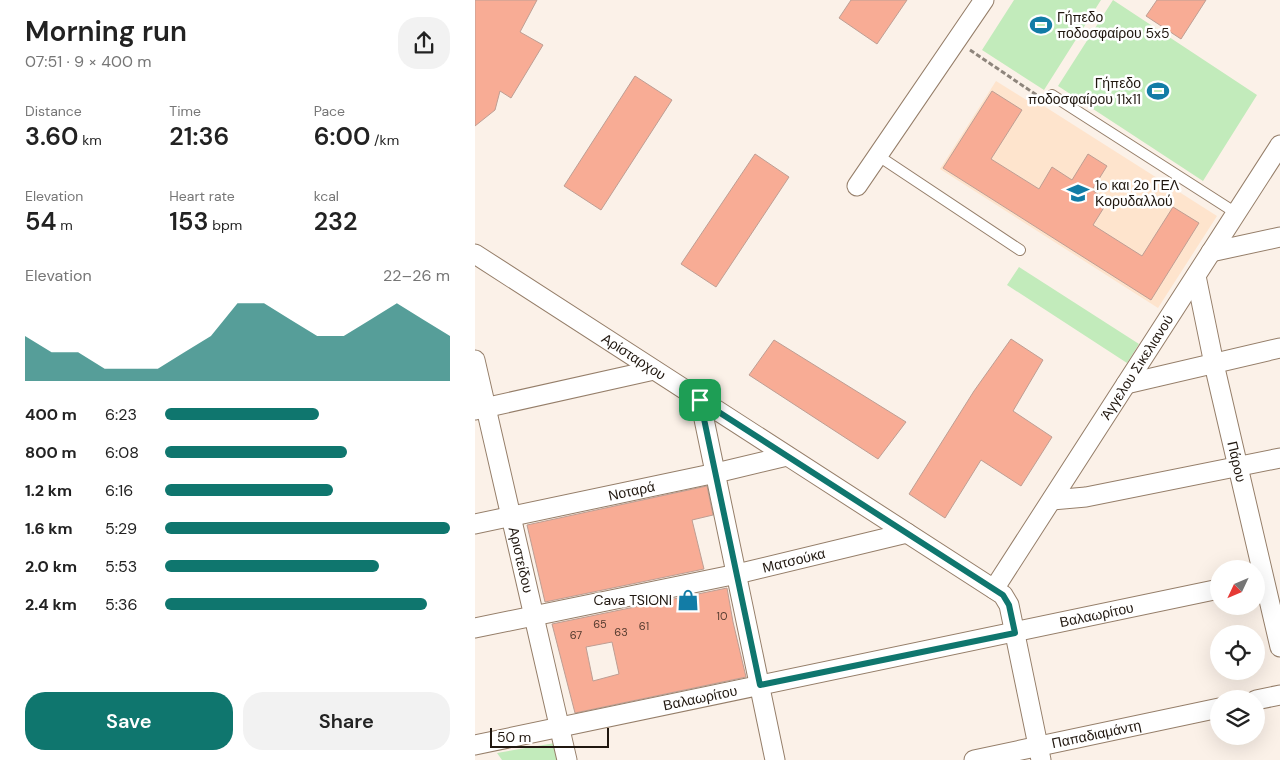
<!DOCTYPE html>
<meta charset="utf-8">
<style>
body{margin:0;font-family:"DM Sans",sans-serif;background:#f2f2f2;color:#222;height:100vh;display:flex;flex-direction:column;font-size:19px;white-space:nowrap}
*{box-sizing:border-box;margin:0}
p{font-size:16px;color:#767676}
.icon{flex:none;width:28px;height:28px;fill:none;stroke:currentColor;stroke-width:2;stroke-linecap:round;stroke-linejoin:round}
.map{position:relative;flex:1;overflow:hidden}
.panel{display:flex;flex-direction:column;background:#fff;width:475px}
.panel>*{flex:none}
.needle{width:32px;rotate:226deg}
.buttons{position:absolute;left:735px;top:560px;display:grid;gap:10px}
.buttons a{display:grid;place-items:center;width:55px;height:55px;border-radius:50%;background:#fff;box-shadow:0 5px 20px #0002;font-size:25px}
.scale{position:absolute;left:15px;bottom:12px;width:119px;box-sizing:border-box;padding-left:5px;border:2px solid #20170f;border-top:0;font-size:14px;line-height:18px;white-space:nowrap;color:#20170f;-webkit-text-stroke:4px #fff;paint-order:stroke}
.pin{position:absolute;display:grid;place-items:center;width:42px;height:42px;color:#fff;margin:-21px;border-radius:10px;box-shadow:0 2px 8px #0006}
.round{display:grid;place-items:center;flex:none;width:52px;height:52px;border-radius:20px;background:#f2f2f2}
.overview{display:flex;align-items:center;justify-content:space-between;height:85px;padding:0 25px}
h1{font-size:28px;font-weight:600;line-height:38px}
.metrics{display:grid;grid-template-columns:repeat(3,1fr);gap:8px;height:85px;padding:5px 25px}
.metrics div{display:grid;align-content:center}
.metrics b{font-size:25px;font-weight:600}
.metrics small{font-size:14px;font-weight:400}
.metrics p{font-size:14px}
.chart{height:140px;padding:10px 25px}
.chart p{display:flex;justify-content:space-between}
.chart svg{width:100%;height:90px;margin-top:5px;fill:#0f766e;opacity:.7}
.action{display:flex;gap:10px;margin-top:auto;padding:10px 25px}
.action a{flex:1;height:58px;border-radius:20px;background:#0f766e;color:#fff;font-size:20px;font-weight:600;line-height:58px;text-align:center}
.action a+a{background:#f2f2f2;color:#222}
ul{padding:0 25px;list-style:none;font-size:16px}
li{display:grid;grid-template-columns:80px 60px 1fr;align-items:center;height:38px}
li i{height:12px;border-radius:6px;background:#0f766e}
main{display:flex;flex:1;min-height:0}
.map>svg:first-child{display:block}
</style>
<main>
<section class="panel">
<div class="overview"><div><h1>Morning run</h1><p>07:51 · 9 × 400 m</p></div><a class="round"><svg class="icon" aria-label="share" viewBox="0 0 24 24"><path d="M12 15V3M7 8l5-5 5 5M5 13v7h14v-7"/></svg></a></div>
<div class="metrics">
<div><p>Distance</p><b>3.60<small> km</small></b></div>
<div><p>Time</p><b>21:36</b></div>
<div><p>Pace</p><b>6:00<small> /km</small></b></div>
</div>
<div class="metrics">
<div><p>Elevation</p><b>54<small> m</small></b></div>
<div><p>Heart rate</p><b>153<small> bpm</small></b></div>
<div><p>kcal</p><b>232</b></div>
</div>
<div class="chart"><p><span>Elevation</span>22–26 m</p>
<svg viewBox="0 0 160 44" preserveAspectRatio="none"><path d="M0 44V22L10 30L20 30L30 38L40 38L50 38L60 30L70 22L80 6L90 6L100 14L110 22L120 22L130 14L140 6L150 14L160 22V44z"/></svg>
</div>
<ul>
<li><b>400 m</b>6:23<i style="width:54%"></i></li>
<li><b>800 m</b>6:08<i style="width:64%"></i></li>
<li><b>1.2 km</b>6:16<i style="width:59%"></i></li>
<li><b>1.6 km</b>5:29<i style="width:100%"></i></li>
<li><b>2.0 km</b>5:53<i style="width:75%"></i></li>
<li><b>2.4 km</b>5:36<i style="width:92%"></i></li>
</ul>
<div class="action"><a>Save</a><a>Share</a></div>
</section>
<div class="map">
<svg width="805" height="760" viewBox="0 0 805 760">
<rect width="100%" height="100%" fill="#fbf1e8"/>
<path fill="#fee4cd" d="M521,81L558,104L561,101L742,216L683,308L465,169Z"/>
<path fill="#c2ebbb" d="M539,0H626L569,90L507,50Z
M638,0L782,95L728,181L583,86Z
M544,267L664,344L652,363L532,285Z
M86,742L90,760H27L22,753Z"/>
<path fill="#f8ac95" stroke="#be9e93" fill-rule="evenodd" d="M0,0H62L45,32L68,45L36,98L25,91L20,110L0,126Z
M376,0H432L402,44L364,18Z
M682,0H731L706,39L671,16Z
M160,76L197,100L126,210L89,186Z
M517,91L547,110L516,159L564,189L577,167L597,180L613,154L632,166L617,190L633,201L618,225L667,256L698,207L724,223L676,300L468,168Z
M280,154L314,177L241,287L206,264Z
M536,339L568,360L538,411L577,437L546,486L506,460L470,518L434,494L499,391Z
M299,340L431,422L403,459L274,375Z
M232,486L238,515L217,520L229,569L70,602L52,525Z
M252,588L258,622L271,677L100,713L77,624ZM137,642L144,674L118,681L111,647Z"/>
<g fill="none" stroke-linecap="round" stroke-linejoin="round">
<g stroke="#957e69" stroke-width="12">
<path id="lane" d="M577,95L761,213
M402,155L545,250"/>
</g>
<g stroke="#957e69" stroke-width="21">
<g id="street">
<path d="M382,186L509,0"/>
<path d="M736,252L805,237"/>
<path id="s1" d="M0,254L528,595L534,605L566,760"/>
<path id="s2" d="M721,276L739,364L805,647"/>
<path id="s3" d="M0,360L92,760"/>
<path d="M651,384L805,348"/>
<path d="M225,400L300,760"/>
<path d="M0,410L179,370"/>
<path d="M577,500L611,497L805,458"/>
<path id="s4" d="M0,524L241,473L312,456"/>
<path id="s5" d="M519,589L805,145"/>
<path id="s6" d="M0,628L262,574L432,533"/>
<path d="M781,700L805,695"/>
<path id="s7" d="M0,745L744,589"/>
<path id="s8" d="M499,760L744,708"/>
</g>
</g>
<path stroke="#8e857c" stroke-width="3" stroke-dasharray="5 2.5" stroke-linecap="butt" d="M495,50L563,96H567"/>
<use href="#lane" stroke="#fff" stroke-width="10"/>
<use href="#street" stroke="#fff" stroke-width="19"/>
</g>
<g fill="none" stroke-linecap="round" stroke-linejoin="round">
<g stroke="#fff" stroke-width="10">
<path id="route" d="M225,400L528,595L534,605L540,633L285,685Z"/>
</g>
<use href="#route" stroke="#0f766e" stroke-width="6"/>
</g>
<defs>
<g id="stadium-bare" transform="scale(1.725)"><path d="M0-5a6.5 5 0 1 0 0 10a6.5 5 0 1 0 0-10ZM-3.5-1.8h7v3.6h-7Z" fill="#127ca6" stroke="#fff" stroke-width="2.5" paint-order="stroke"/></g>
<g id="school-bare" transform="scale(1.725)"><path d="M0-5L7-2L0 1L-7-2ZM-4 1L0 2.5L4 1V4Q0 6-4 4Z" fill="#127ca6" stroke="#fff" stroke-width="2.5" paint-order="stroke"/></g>
<g id="shop-bare" transform="scale(1.725)"><path d="M-5-2.5h2.3a2.7 3.5 0 0 1 5.4 0H5L5.5 6h-11ZM-1.5-2.5h3a1.5 2.3 0 0 0-3 0Z" fill="#127ca6" stroke="#fff" stroke-width="2.5" paint-order="stroke"/></g>
</defs>
<g fill-rule="evenodd">
<use href="#stadium-bare" x="566" y="25"/>
<use href="#stadium-bare" x="683" y="91"/>
<use href="#school-bare" x="603" y="193"/>
<use href="#shop-bare" x="213" y="600"/>
</g>
<g text-anchor="middle" dominant-baseline="central" stroke-width="5" stroke-linejoin="round" paint-order="stroke">
<g font-size="11" fill="#563c30">
<text x="247" y="616">10</text>
<text x="125" y="624">65</text>
<text x="169" y="626">61</text>
<text x="146" y="632">63</text>
<text x="101" y="635">67</text>
</g>
<g font-size="14" fill="#20170f" stroke="#fff" text-anchor="start">
<text x="582" y="17">Γήπεδο<tspan x="582" dy="16">ποδοσφαίρου 5x5</tspan></text>
<text x="666" y="83" text-anchor="end">Γήπεδο<tspan x="666" dy="16">ποδοσφαίρου 11x11</tspan></text>
<text x="620" y="185">1o και 2ο ΓΕΛ<tspan x="620" dy="16">Κορυδαλλού</tspan></text>
<text x="197" y="600" text-anchor="end">Cava TSIONI</text>
</g>
<g font-size="14" fill="#20170f" stroke="#fff">
<text stroke="none"><textPath href="#s1" startOffset="189">Αρίσταρχου</textPath></text>
<text stroke="none"><textPath href="#s5" startOffset="264">Άγγελου Σικελιανού</textPath></text>
<text stroke="none"><textPath href="#s2" startOffset="190">Πάρου</textPath></text>
<text stroke="none"><textPath href="#s4" startOffset="160">Νοταρά</textPath></text>
<text stroke="none"><textPath href="#s3" startOffset="205">Αριστείδου</textPath></text>
<text stroke="none"><textPath href="#s6" startOffset="326">Ματσούκα</textPath></text>
<text stroke="none"><textPath href="#s7" startOffset="635">Βαλαωρίτου</textPath></text>
<text stroke="none"><textPath href="#s7" startOffset="230">Βαλαωρίτου</textPath></text>
<text stroke="none"><textPath href="#s8" startOffset="125">Παπαδιαμάντη</textPath></text>
</g>
</g>
</svg>
<div class="buttons">
<a><svg class="needle" viewBox="-14 -14 28 28"><path d="M0-13l5 13h-10z" fill="#e53935"/><path d="M0 13l5-13h-10z" fill="#767676"/></svg></a>
<a><svg class="icon" aria-label="locate" viewBox="0 0 24 24"><circle cx="12" cy="12" r="6"/><path d="M12 2v4M12 18v4M2 12h4M18 12h4"/></svg></a>
<a><svg class="icon" aria-label="layers" viewBox="0 0 24 24"><path d="M12 4l9 5-9 5-9-5zM3 14l9 5 9-5"/></svg></a>
</div>
<div class="scale">50 m</div>
<div class="pin" style="left:225px;top:400px;background:#1e9e55"><svg class="icon" aria-label="arrive" viewBox="0 0 24 24"><path d="M6 21V4h12l-3 4 3 4H6"/></svg></div>
</div>
</main>
